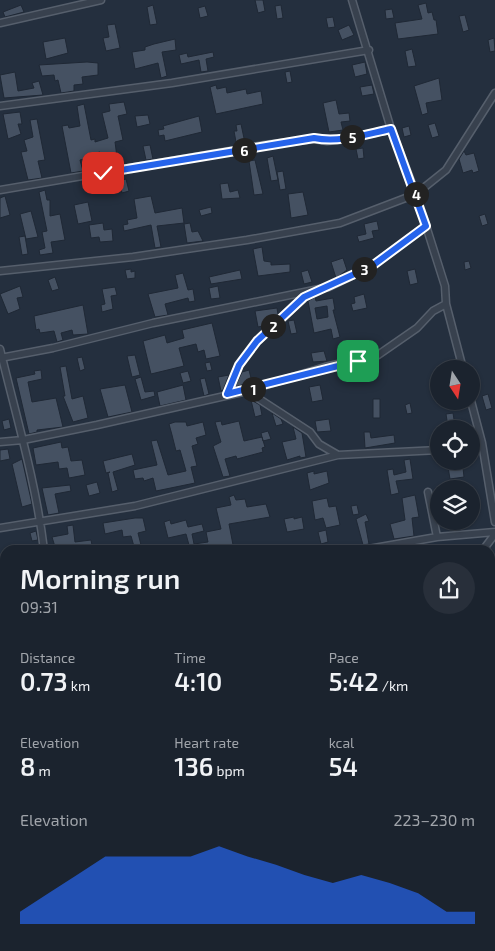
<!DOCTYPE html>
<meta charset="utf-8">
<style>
body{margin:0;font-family:"Exo 2",sans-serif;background:#282f3a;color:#f1f3f6;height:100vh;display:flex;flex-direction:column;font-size:19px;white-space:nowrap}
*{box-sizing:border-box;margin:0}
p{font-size:16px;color:#a0a4aa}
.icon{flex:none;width:28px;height:28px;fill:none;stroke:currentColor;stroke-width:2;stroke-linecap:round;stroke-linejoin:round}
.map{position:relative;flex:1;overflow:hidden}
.details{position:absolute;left:0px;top:545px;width:495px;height:406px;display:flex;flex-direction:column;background:#1b232e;border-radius:15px 15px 0 0;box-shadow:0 1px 4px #0004,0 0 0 1px #39404a}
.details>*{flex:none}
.needle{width:32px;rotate:168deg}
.fabs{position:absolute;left:430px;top:360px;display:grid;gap:10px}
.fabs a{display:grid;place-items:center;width:50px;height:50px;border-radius:50%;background:#1b232e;box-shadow:0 1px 4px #0004,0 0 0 1px #39404a;font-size:25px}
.pin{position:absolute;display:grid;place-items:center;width:42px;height:42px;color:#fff;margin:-21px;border-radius:10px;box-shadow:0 2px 8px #0006}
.km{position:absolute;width:25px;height:25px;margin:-12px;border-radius:50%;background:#222;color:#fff;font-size:14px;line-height:25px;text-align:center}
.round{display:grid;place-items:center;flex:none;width:52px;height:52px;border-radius:26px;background:#282f3a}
.summary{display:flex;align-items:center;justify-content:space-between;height:85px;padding:0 20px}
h1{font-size:28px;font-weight:600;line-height:38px}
.metrics{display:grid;grid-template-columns:repeat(3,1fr);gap:8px;height:85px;padding:5px 20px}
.metrics div{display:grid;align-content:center}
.metrics b{font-size:25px;font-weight:600}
.metrics small{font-size:14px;font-weight:400}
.metrics p{font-size:14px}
.chart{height:140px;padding:10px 20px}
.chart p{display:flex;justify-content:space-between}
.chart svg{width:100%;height:90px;margin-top:5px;fill:#2563eb;opacity:.7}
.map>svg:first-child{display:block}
</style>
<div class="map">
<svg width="495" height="951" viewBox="0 0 495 951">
<rect width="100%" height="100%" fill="#242f3e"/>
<path fill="#455162" stroke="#1f2835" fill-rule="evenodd" d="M255,0H263L265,11L258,13Z
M426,3L428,13L432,12L434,20H436L438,34L398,39L395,23L422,19L418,5Z
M21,5L24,12L5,17L3,12Z
M153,5L157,24L150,25L147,7Z
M281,5L283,18L277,19L275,6Z
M205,6L208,16L200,18L198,8Z
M392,9L394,18L386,19L385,10Z
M465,15L469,30L463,32L459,16Z
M333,17L335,27L328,28L326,18Z
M115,24L120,48L106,51L103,38L109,37L107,25Z
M349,25L354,35L342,40L338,30Z
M65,38L68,53L46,59L43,42Z
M494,38L495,51L490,52L488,40Z
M175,39L176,50L162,52L167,76L161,78L158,63L135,69L132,52L145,50V47L154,44Z
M412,49L416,66L408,67L405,51Z
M213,52L214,57L206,59L208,71L201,72L199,60L181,64L179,55L187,53L188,57Z
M87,62L98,63V75L82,77L83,84L74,85V91L61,93L58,80L55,81L54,75L42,76L39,65Z
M365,62L367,74L355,77L352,65Z
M290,71L292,82L287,83L285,72Z
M15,72L18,91L34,88L32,83L39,81L43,95L4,98L0,75Z
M439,78L442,100L426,103L428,113L422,115L414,86Z
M216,85L217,89L226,87L227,93L246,89L247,94L261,91L263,104L216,114L210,87Z
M372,85L374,94L362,96L360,87Z
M336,100L339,114L349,113L350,121L341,122L343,130L329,132L323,103Z
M124,102L127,114L118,116L123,140L115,142L117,157L102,159L100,152L88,155V158L80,160L83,171L71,173L62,126L68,125L69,128L80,126L77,106L84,104L91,140L95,139V142L108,138L102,113L110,111L109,104Z
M20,112L22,124H18L21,134L8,139L3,114Z
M148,115L150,124L137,127L135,116Z
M199,116L202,132L165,141L164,135L159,136L158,130L164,129L163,126Z
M37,119L45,160L38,161L42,178L28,180L21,152L27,151L24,140L33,137L30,120Z
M435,123L439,136L432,138L428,125Z
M241,124L245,143L239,144V141L236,142L234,131H237L236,125Z
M409,126L411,135L404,137L402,128Z
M150,145L153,159L146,160L143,146Z
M363,148L364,158L358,159L356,149Z
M464,151L466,155L474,153L479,171L473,173L472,170L463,173L459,159Z
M273,156L278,180L271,181L267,158Z
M255,160L263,194L254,195L249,161Z
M283,171L286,189L280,190L277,172Z
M126,179L129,191L122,193L119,181Z
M228,183L230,192L238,190L240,198L222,199L220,184Z
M45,190L47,200H50V216L60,214L65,240L51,242L53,253L40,255L39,250L45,248L42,232L47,231L39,192Z
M303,192L308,215L291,218L288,194Z
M5,196L10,215L0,218V198Z
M151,196L155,213L182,208L184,223L157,226L161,247L155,248L151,225L124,231L123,225L128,224L127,220L137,218L134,199Z
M88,202L92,221L78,224L74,205Z
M211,207L212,213L201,216L199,210Z
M31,211L38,237L26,239L20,214Z
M485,214L488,224L482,226L479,216Z
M377,221L379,230L372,231L374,238L359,242L357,236L366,234L364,224Z
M103,223L104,230L112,229L113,241L100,242L99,237L91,238L89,225Z
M190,223L192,232L198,231L203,241L187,243L184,224Z
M25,236L28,254L22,255L19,237Z
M262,247L264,261L271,262V265L290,264V272L258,276L253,249Z
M343,258L347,270L336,278L331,262Z
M469,261L471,268L465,270L464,262Z
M131,269V272L135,271V278L127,279L125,270Z
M415,269L418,283L410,285L407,271Z
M240,270L242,279L211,284L209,277Z
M308,270L312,282L304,284L301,272Z
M183,273L188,290L193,289L195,301L189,302L188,298L165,304L168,315L155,317L148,294L178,288L175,275Z
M55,277L59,289L52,291L48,280Z
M20,286L23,297L17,298L20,309L8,314L0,294Z
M218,286L220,298L211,299L209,288Z
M115,287L117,295L111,296L113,309L102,312L101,305L105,304L102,289Z
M364,294L367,308L353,311L351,304L355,303L354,297Z
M315,297L316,301L333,298L335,310H333L340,337L333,339L331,329L314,333L308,301ZM327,306L328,317L317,319L315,308Z
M83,305L88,334L73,335L72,330L61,333L63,340L57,342L54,331L40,333L39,329L36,330L34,316Z
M277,308L278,315L267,325L258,327L255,311Z
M294,320L297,333L291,334L288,321Z
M212,323L220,356L206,359L204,350L198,352L196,344L179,348L184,366L151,374L143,341L165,335L167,343L184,338L182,330Z
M324,351L327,361L313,362L311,353Z
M135,355L140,375L132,377L127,356Z
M82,357L85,369L80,371L77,358Z
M210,362L212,370L207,371L205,363Z
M66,366L72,399L83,396L88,418L73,422L63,396H65L60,367Z
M41,370L42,379L28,382L32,402L56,398L63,427L37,430V432L29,434L16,378L35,374L34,371Z
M249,370L252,382L235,387L242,372Z
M188,371L191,381L183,383L180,373Z
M229,375L223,390L221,391L218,377Z
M141,377L145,392L154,391L155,396L141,400L135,379Z
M205,378L209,394L204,396L200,379Z
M125,385L132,412L108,417L100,389Z
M183,385L186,400L160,406L157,392Z
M320,385L323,400L312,402L309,387Z
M488,394L492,408L486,410L482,396Z
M373,399H380V418H373Z
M251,400L260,405L262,415L255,417Z
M453,401H466L467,405L455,407Z
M410,403L412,413L407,414L405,405Z
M272,413L281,419L283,424L276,426Z
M453,413L455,426L448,427L446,414Z
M9,419L11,428L4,430L2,421Z
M329,419L331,431L317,432L315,421Z
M221,421L222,425L239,421L244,441L262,437L265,447L262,448L263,452L237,459L236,456L225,459L230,476L223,477L213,446L221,442L215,422Z
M175,422H186L187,426L203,422L206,435L196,438L198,444L192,446L197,466L191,467L195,483L156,491L153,478L144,481L143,478L135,479L133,470L157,465L151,441L157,440L168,475L186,471L180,450L176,451L172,435L169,424Z
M293,427L302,433L306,457L300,458V456L287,460L282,442L296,439Z
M268,431L271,439L263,441L261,433Z
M364,432H370L371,438L394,435L395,443L365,448Z
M61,442L62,448L68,447L71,461L82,460L85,475L69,478L67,468L59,469L58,462L36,465L33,448Z
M8,449L10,459L0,461V450Z
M132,454L135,465L113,472L118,490L112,492L108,473L110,472L106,473L103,461Z
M22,459L32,504L22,507L12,464Z
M410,459L413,479L396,481L399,493L391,495L387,470L393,469L394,475L406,472L404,460Z
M447,461H454L455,469L463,468L464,477L450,479Z
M314,471V474L327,471L329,483L310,490L307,473Z
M97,482L100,493L89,496L86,485Z
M70,485L71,491L55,494L59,513L48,515L42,488Z
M234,495L236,500L245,499L247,507L266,504L270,517L229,524L234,550H225V547L209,550H181L180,547L189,545L186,534L168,538L164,522L170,520L171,524L186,520L188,527L202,524L204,531L192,534L194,544L208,542L206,532L221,529L216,508L231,505L229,497Z
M415,495L419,517L412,518L414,536L394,539L390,524L405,520L402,498Z
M327,498L329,507L336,506L340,525L326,528L323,518L315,520L312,501Z
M357,505L359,514L353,515L351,506Z
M366,514L369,521L365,522L369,544L363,545L356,519Z
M294,517V519L302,517L304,529L287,532L284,519Z
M135,518H143L146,531L138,533L142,549L135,550L131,536L123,537L122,530L105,534L103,523Z
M73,525L75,542L91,540L93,550H56L52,537L68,534L67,526Z
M326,530L328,542L321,544L318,532Z
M36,531L38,540L32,541L30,533Z"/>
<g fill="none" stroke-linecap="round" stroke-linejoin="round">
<g stroke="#565f6c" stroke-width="9">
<path id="street" d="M352,0L391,129L416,194L445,286L446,304L463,369
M0,23L101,0
M0,106L172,83L369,50
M0,190L265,145L314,139L327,141L347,139L391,129
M0,271L133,257L247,240L340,223L416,194L446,170L495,93
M0,349C16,416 36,482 44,550
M0,358L53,348L153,323L329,287L372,266L426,226
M247,391L310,432L319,444L338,455
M227,394L239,365L257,341L310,292
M471,401L482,443L495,522
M0,442L23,440L97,425L247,391L325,367L378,355L417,328L433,311L446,304
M471,445L482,443
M428,492L437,537
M0,528L135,506L338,455L439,450
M363,550L437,537L495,532
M483,550L495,534
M0,611L5,610
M490,636L495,635
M0,699L5,698
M490,716H495
M490,748L495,746
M0,783H5
M490,790L495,791
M490,856H495
M0,869L5,868
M0,938L5,937
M112,951L116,946"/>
</g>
<use href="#street" stroke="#38414e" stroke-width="6"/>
</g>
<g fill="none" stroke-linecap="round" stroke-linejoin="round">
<g stroke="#fff" stroke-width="10">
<path id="route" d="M103,173L314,138C340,143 366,134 391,129L426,226L372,266L304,297L257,341L239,365L227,394L358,361"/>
</g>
<use href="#route" stroke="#2563eb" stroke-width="6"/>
</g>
</svg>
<div class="fabs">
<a><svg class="needle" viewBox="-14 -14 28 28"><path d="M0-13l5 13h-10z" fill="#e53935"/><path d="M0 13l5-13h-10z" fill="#a0a4aa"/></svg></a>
<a><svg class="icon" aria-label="locate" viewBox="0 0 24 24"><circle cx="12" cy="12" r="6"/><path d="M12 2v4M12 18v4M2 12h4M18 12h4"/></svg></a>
<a><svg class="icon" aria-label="layers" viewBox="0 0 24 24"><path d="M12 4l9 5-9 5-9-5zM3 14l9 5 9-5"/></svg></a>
</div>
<div class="pin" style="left:358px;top:361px;background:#1e9e55"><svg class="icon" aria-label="arrive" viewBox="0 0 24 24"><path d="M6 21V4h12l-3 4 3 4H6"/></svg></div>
<div class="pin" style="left:103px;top:173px;background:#d93025"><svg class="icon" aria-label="check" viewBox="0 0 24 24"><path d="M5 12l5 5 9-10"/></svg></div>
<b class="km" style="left:253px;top:389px">1</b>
<b class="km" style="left:273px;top:326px">2</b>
<b class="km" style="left:364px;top:269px">3</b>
<b class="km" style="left:416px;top:194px">4</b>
<b class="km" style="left:352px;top:137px">5</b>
<b class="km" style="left:244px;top:150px">6</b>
<section class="details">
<div class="summary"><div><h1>Morning run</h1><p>09:31</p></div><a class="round"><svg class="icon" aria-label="share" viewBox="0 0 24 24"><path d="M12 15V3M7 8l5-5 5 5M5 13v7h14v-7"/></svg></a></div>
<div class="metrics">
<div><p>Distance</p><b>0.73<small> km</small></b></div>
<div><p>Time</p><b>4:10</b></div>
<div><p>Pace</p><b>5:42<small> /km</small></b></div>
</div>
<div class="metrics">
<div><p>Elevation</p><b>8<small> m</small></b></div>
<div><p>Heart rate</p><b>136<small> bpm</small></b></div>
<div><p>kcal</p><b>54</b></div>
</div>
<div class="chart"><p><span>Elevation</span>223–230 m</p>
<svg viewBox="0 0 160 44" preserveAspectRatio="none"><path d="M0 44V38L10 29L20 20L30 11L40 11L50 11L60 11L70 6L80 11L90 15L100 20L110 24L120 20L130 24L140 29L150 38L160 38V44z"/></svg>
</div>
</section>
</div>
